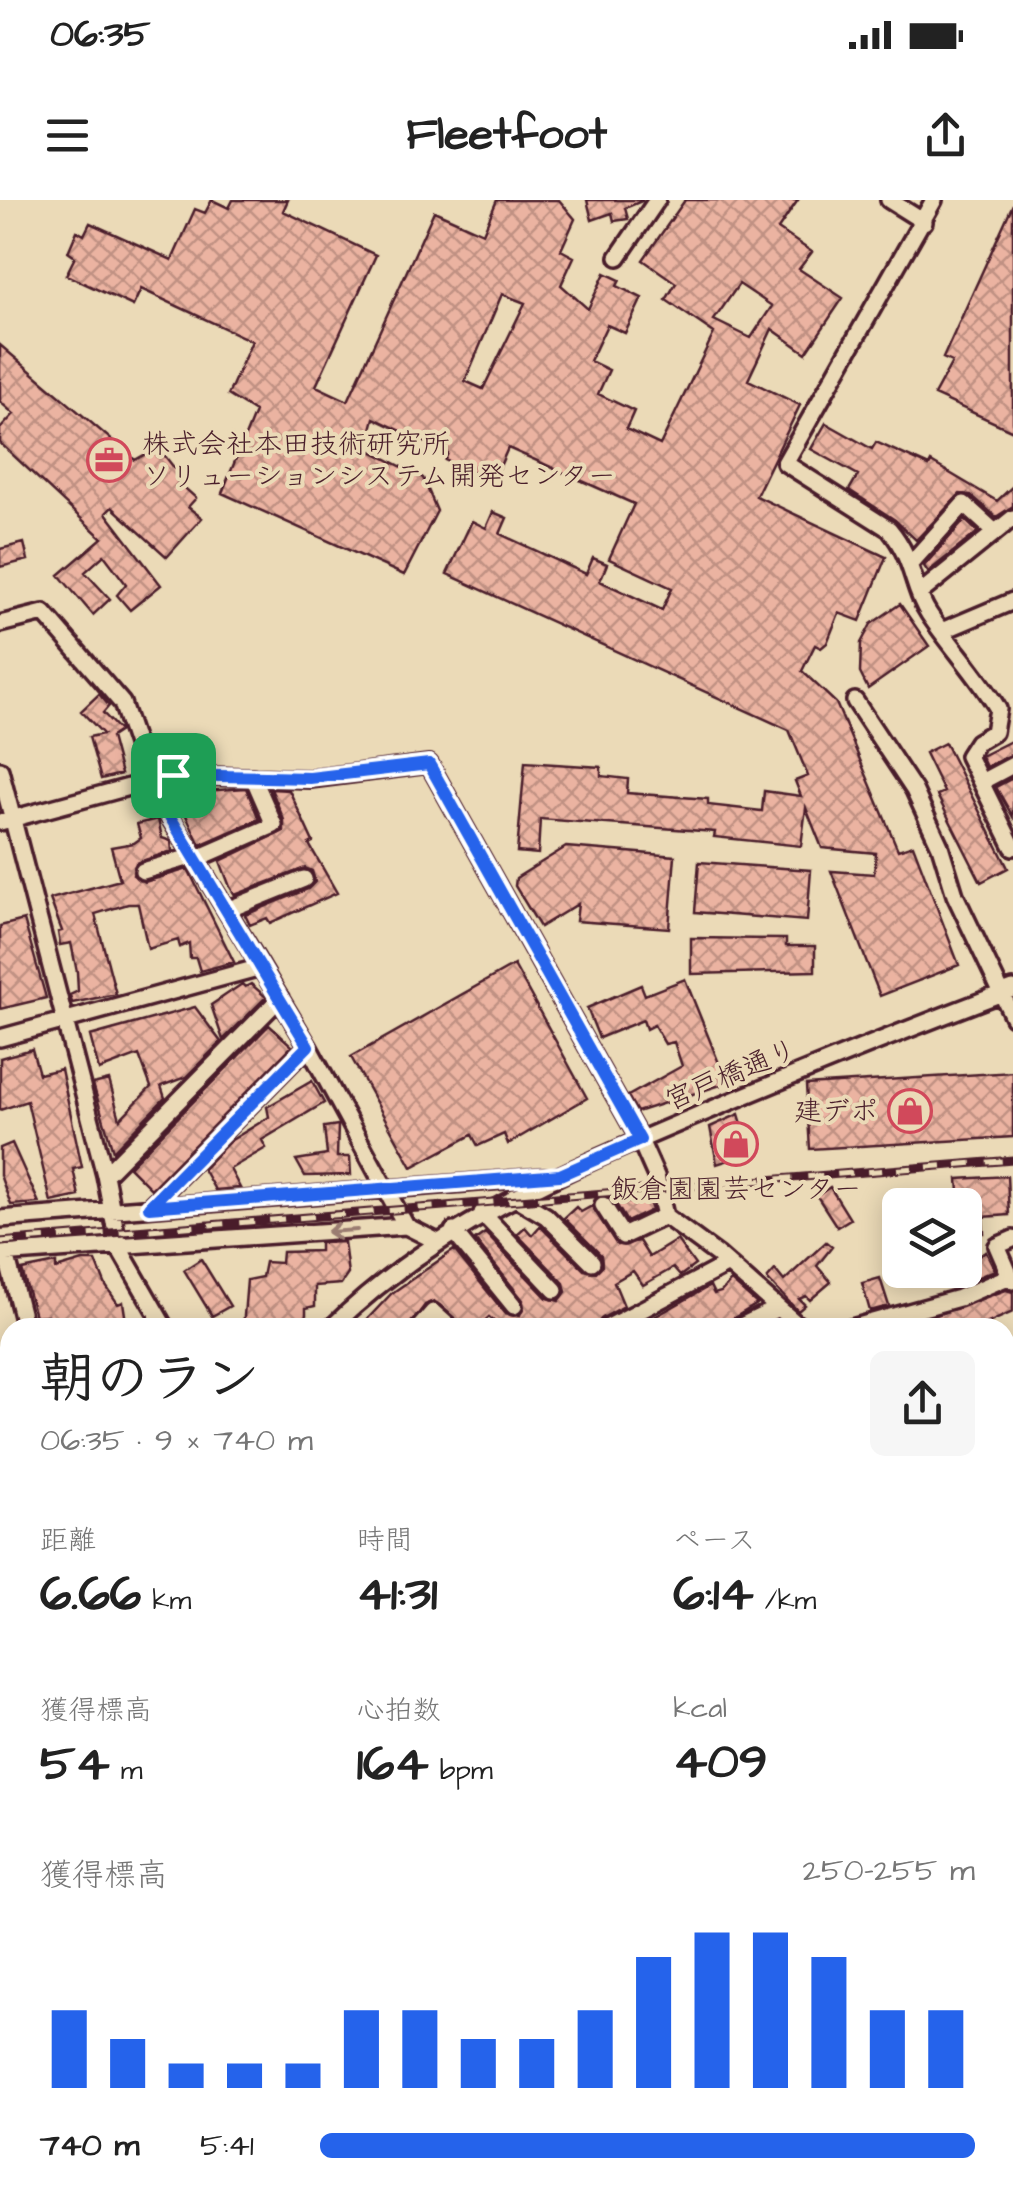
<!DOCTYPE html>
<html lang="ja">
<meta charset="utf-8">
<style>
body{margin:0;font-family:"Architects Daughter","Klee One",sans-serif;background:#f6f6f6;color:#222;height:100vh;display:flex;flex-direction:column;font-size:38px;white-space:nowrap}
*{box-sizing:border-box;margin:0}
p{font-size:32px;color:#767676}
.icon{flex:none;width:55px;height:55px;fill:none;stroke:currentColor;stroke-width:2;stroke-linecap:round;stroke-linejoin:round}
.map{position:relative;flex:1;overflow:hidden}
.sheet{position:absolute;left:0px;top:1118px;width:1015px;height:888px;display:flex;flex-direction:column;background:#fff;border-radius:30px 30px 0 0;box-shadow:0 5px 25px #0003}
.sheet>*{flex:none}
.buttons{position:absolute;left:882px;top:988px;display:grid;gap:20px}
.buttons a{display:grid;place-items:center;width:100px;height:100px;border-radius:15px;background:#fff;box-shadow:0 5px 25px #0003;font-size:50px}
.pin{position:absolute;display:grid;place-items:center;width:85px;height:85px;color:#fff;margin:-42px;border-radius:20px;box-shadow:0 5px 15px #0006}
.round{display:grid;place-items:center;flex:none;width:105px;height:105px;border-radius:15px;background:#f6f6f6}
.overview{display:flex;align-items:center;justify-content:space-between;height:170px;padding:0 40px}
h1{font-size:55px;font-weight:700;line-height:75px}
.stats{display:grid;grid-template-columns:repeat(3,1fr);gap:15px;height:170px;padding:10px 40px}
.stats div{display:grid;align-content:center}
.stats b{font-size:50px;font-weight:700}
.stats small{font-size:28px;font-weight:400}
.stats p{font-size:28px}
.chart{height:280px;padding:20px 40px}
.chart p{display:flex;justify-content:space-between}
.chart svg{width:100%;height:180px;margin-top:10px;stroke:#2563eb;stroke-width:6}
ul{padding:0 40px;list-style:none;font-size:32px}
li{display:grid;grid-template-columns:160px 120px 1fr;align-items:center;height:75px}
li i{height:25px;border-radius:12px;background:#2563eb}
.status{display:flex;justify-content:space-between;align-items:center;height:70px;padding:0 50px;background:#fff;direction:ltr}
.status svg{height:28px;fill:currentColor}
header{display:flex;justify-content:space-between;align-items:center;height:130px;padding:0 40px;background:#fff;font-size:45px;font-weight:700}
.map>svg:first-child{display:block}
</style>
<div class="status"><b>06:35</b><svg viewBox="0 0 49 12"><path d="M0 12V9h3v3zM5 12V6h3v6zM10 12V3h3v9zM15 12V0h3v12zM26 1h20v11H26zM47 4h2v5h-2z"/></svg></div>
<header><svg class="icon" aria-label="menu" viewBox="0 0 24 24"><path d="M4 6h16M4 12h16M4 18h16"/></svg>Fleetfoot<svg class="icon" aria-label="share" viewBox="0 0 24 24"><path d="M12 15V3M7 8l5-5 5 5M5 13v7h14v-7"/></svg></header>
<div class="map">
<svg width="1013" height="2004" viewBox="0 0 1013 2004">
<defs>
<pattern id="building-cross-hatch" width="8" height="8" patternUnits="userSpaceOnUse" patternTransform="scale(2.5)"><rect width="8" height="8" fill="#ebb3a1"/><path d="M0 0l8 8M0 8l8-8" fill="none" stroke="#c09183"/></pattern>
</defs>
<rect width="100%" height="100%" fill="#ebdab7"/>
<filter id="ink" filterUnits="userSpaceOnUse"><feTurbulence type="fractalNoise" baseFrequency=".01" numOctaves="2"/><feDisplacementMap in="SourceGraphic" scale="20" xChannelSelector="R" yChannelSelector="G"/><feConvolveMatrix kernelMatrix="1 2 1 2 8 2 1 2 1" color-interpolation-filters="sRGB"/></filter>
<g filter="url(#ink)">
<path fill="url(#building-cross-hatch)" stroke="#4a1f2b" stroke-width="2.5" fill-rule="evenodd" d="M212,0L229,8L233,0H288L283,11L376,55L316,186L348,201L434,11L483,33L497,0H559L575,19L561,50L574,57L561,85L588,109L605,73L620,80L617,86L642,98L625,133L607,125L590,161L609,170L598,194L634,211L626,229L660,245L714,133L666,100L676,83L643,60L685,0H798L778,29L812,52L799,69L843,98L806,153L772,129L748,180L800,205L756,296L886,357L860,421L839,413L827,443L821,448L815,445L802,471L836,503L898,650L913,645L959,765L880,796L831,671L874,674L876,653L822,648L806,608L801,646L714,637L715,632L540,619L538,654L517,652L525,562L601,567V576L628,579L627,593L708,599V605L762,611L764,591L801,596L795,581L808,576L789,530L447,374L472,321L486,328L493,312L507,318L500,334L586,374L593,358L607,364L600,381L662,410L672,388L609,359L634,304L508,248L493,282L445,260L448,253L374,218L366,248L423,278L437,311L404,375L222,293L255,212L228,195L252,141L141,89L133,106L66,75L75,57L68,52L77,31L84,35L90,23L172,60L195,9L205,13ZM739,84L772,106L751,138L714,120ZM502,94L525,103L483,189L465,181Z
M587,0H642V1L625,8L628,19L614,21L612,13L592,20Z
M1013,4V231L934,195L952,162L943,158Z
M0,145L135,260L158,247L182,278L178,282L196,298L188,307L202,318L167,357L112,307L106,313L161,385L130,410L117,395L126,384L104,355L85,372L110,399L93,415L59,375L102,338L0,243V229L14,214L0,202Z
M826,223L872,249L876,242L929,266L931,262L997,301L1013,286V306L996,317L971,295L960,294L916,340L895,320L849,290L858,275L811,249Z
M965,320L978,332L928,372L924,366Z
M24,343L28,360L0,367V349Z
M900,404L929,446L868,489L860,473L861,443L871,424Z
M99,494L109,506L103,513L120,531L111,537L121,574L101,579L89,537L103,534L81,511Z
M1013,540V554L986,567L981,556Z
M945,543L1008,668L981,682L937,595L944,592L925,553Z
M1013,578V617L996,587Z
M196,587L204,591L246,588L259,619L200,645L177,596Z
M271,589L289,590L313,642L309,644L337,693L270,723L267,718L250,725L245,715L308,689L315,682L312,671L305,668L235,695L230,687L220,661L284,631V620Z
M158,619L162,638L171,641L172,651L136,663L133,675L145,682L188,669L234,762L200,771L196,758H190L189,743L180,747L178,740L148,749L138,704H128L95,714L116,794L72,803L70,795L78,791L77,772L71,743L60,745L58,732L62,731L50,699L120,680L111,647L134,643L141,638L137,624Z
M566,647L675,656L669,728L576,721L578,704L540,727L515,686L516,678Z
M699,662L811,670L807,721L695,712Z
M24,720L46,798L0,809V726Z
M691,738L786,739V746H815V771L691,774Z
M514,765L587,898L508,944L504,934L478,946L472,935L412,967L351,857Z
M685,779L727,883L637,912L628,896L682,866L674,842L665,844L654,825L646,829L643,820L599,838L587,808L641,785L645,795Z
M242,784L245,787L251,784L266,797L223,840L211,805Z
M195,807L221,842L186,877L161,886L165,898L113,951L93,884L109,880L120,919L151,887L139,855L99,870L90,836Z
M269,825L292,846L151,989L129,967Z
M32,849L39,874L61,869L82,967L73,969L79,996L51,1002L27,901L0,910V858Z
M1013,872V937L810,949L806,885Z
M312,881L324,903L262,940L266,948L230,969L240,988L215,990L203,969L230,941L269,917L267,907Z
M739,914L746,937L757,935L761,950L717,964L710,927Z
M338,925L337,957H350L351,975L305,976L296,960L327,955L324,927Z
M12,943L39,1003L11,1005L0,975V948Z
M1007,976L1009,1015L983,1017L984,1033H973L965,1005H960L958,979Z
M830,987L850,1019L837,1027L817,996Z
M648,1000L652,1010L627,1022L616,1004Z
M592,1006L617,1045L639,1041L649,1057L677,1040L695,1065L680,1076L673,1068L643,1085L633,1071L614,1082L624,1106L601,1119L596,1128H501L489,1117L477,1128H462L434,1101L425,1105L408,1128H359L392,1093L454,1050L505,1113L520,1115L523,1100L475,1040L485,1033L547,1098L559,1101L566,1092L564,1083L517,1034L525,1027L532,1035L540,1026L584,1070L596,1072L602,1066L601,1055L564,1018L576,1007L581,1012Z
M344,1042L348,1074L341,1084L315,1086V1106L306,1108V1117L296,1119V1127L243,1128L247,1080L262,1077L265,1062L281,1063L282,1052L320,1051V1043Z
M826,1042L832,1047L817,1066L831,1082L810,1100L806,1096L799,1099L805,1105L798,1111L767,1079L775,1070L784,1081Z
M986,1052L995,1070L969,1081L965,1062Z
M201,1059L230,1106L212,1116L184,1070Z
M83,1061H96L106,1086L118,1104L123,1102L127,1128H48L47,1115L35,1116L22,1070L56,1063V1069Z
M880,1078L889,1106L870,1111L862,1083Z
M731,1081L757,1104L717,1128H693L690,1118L672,1128H635L710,1086L714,1094L721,1092Z
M1006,1090L1013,1092V1112L977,1128H927L925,1119Z"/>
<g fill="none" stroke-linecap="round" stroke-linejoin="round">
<g stroke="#4a1f2b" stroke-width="22">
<path id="minor" d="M889,0L924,22
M934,0L785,263L889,329C915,360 911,387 929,414C951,447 978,475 998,509L994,532L977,542L968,556L1013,647
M618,57L657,0
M911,363L964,304L995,332
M920,393L1013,318
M0,424L44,413L122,503L149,583L261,767L0,838
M942,431L1013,401
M855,501L914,590L940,646L955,695L1013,817
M0,570L105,975L119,1048L165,1128
M981,582L1013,565
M0,622L173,575L310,579L429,564L640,940L656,976L665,1016L718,1055L801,1128
M196,659L274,625L253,577
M143,671L194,656
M227,710L304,679
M308,846L406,1026
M105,975L280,798
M514,997L546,1016L592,1062
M603,1005L623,1036L665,1016
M149,1007L308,846L261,767
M482,1013L555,1090
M0,1019L544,977
M453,1031L514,1106
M0,1054L406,1026L436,1041
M6,1054L25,1128
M1010,1076L997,1046L1013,1039
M331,1128C437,1024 568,970 703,913C806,870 909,828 1013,789
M419,1128L433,1112L451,1128
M607,1128L728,1064
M737,1128L778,1108
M851,1128L959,1098L1010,1076L1013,1081
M1005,1193L1013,1189
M1005,1258L1013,1254
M1005,1291L1013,1288
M1005,1322L1013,1330
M0,1325L10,1320
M0,1378L10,1393
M0,1476L10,1469
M0,1535L10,1529
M0,1642L10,1636
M1005,1669L1013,1672
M0,1690L10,1685
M0,1846L10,1841
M0,1966L10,1961
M1005,1984L1013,1980
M318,1995L320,2004
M421,1995L427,2004
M532,1995L537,2004
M605,1995L610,2004
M695,1995L700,2004
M954,1995L962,2004
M252,1997L254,2004
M105,2004L123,1995
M493,2004L510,1995
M989,2004L993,1995"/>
</g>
<g stroke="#4a1f2b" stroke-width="28">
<path id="major" d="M1005,1794L1013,1783
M861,2004L867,1995"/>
</g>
<use href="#minor" stroke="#ebdab7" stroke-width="15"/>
<use href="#major" stroke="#ffdd96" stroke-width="20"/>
<g stroke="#4a1f2b" stroke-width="9">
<path id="rail" d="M0,1042L1013,960"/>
</g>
<use href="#rail" stroke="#ebdab7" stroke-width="5" stroke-dasharray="15" stroke-linecap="butt"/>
</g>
<defs><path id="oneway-shaft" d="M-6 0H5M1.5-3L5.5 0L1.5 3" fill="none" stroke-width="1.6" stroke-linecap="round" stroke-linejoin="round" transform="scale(2.5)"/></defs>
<use stroke="#9a7c71" href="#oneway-shaft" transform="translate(342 1031) rotate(176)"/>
</g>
<g fill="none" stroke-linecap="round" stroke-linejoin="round" filter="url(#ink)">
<g stroke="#fff" stroke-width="20">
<path id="route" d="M429,564L640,940L560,975L149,1007L308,846L149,582L173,575L310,578Z"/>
</g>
<use href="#route" stroke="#2563eb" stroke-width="12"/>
</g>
<defs>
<g id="office-ring" transform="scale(2.25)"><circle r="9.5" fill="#ebdab7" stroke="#d1495b" stroke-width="1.5"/><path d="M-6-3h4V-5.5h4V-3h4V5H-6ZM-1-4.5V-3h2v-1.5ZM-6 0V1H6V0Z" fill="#d1495b"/></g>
<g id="shop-ring" transform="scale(2.25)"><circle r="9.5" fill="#ebdab7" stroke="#d1495b" stroke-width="1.5"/><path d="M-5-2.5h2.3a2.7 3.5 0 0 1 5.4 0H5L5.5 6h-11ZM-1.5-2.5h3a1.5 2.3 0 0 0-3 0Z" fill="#d1495b"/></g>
</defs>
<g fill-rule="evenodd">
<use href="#office-ring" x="109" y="260"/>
<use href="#shop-ring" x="910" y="911"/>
<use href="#shop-ring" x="736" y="944"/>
</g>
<g text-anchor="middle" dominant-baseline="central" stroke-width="8" stroke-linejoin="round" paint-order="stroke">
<g font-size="28" fill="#4a1f2b" stroke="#ebdab7" text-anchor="start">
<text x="142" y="244">株式会社本田技術研究所<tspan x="142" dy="32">ソリューションシステム開発センター</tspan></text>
<text x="878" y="911" text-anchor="end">建デポ</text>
<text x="736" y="989" text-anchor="middle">飯倉園園芸センター</text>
</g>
<g font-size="28" fill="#4a1f2b" stroke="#ebdab7">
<text transform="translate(731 875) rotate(-23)">宮戸橋通り</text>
</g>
</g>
</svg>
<div class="buttons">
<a><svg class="icon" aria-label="layers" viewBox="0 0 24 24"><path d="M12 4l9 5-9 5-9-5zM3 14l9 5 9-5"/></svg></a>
</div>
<div class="pin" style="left:173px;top:575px;background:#1e9e55"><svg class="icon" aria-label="arrive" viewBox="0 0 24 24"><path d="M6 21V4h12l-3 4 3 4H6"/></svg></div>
<section class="sheet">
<div class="overview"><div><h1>朝のラン</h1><p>06:35 · 9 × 740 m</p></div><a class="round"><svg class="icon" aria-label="share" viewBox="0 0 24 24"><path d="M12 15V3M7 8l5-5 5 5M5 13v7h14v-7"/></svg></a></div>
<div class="stats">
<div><p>距離</p><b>6.66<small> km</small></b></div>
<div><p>時間</p><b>41:31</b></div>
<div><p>ペース</p><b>6:14<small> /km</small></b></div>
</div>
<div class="stats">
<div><p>獲得標高</p><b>54<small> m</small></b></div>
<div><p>心拍数</p><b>164<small> bpm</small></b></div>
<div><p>kcal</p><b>409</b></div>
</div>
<div class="chart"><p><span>獲得標高</span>250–255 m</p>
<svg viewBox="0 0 160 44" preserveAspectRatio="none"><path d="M5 44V25M15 44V32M25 44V38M35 44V38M45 44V38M55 44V25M65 44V25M75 44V32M85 44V32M95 44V25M105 44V12M115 44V6M125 44V6M135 44V12M145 44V25M155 44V25"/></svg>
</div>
<ul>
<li><b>740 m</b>5:41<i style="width:100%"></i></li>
</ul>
</section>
</div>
